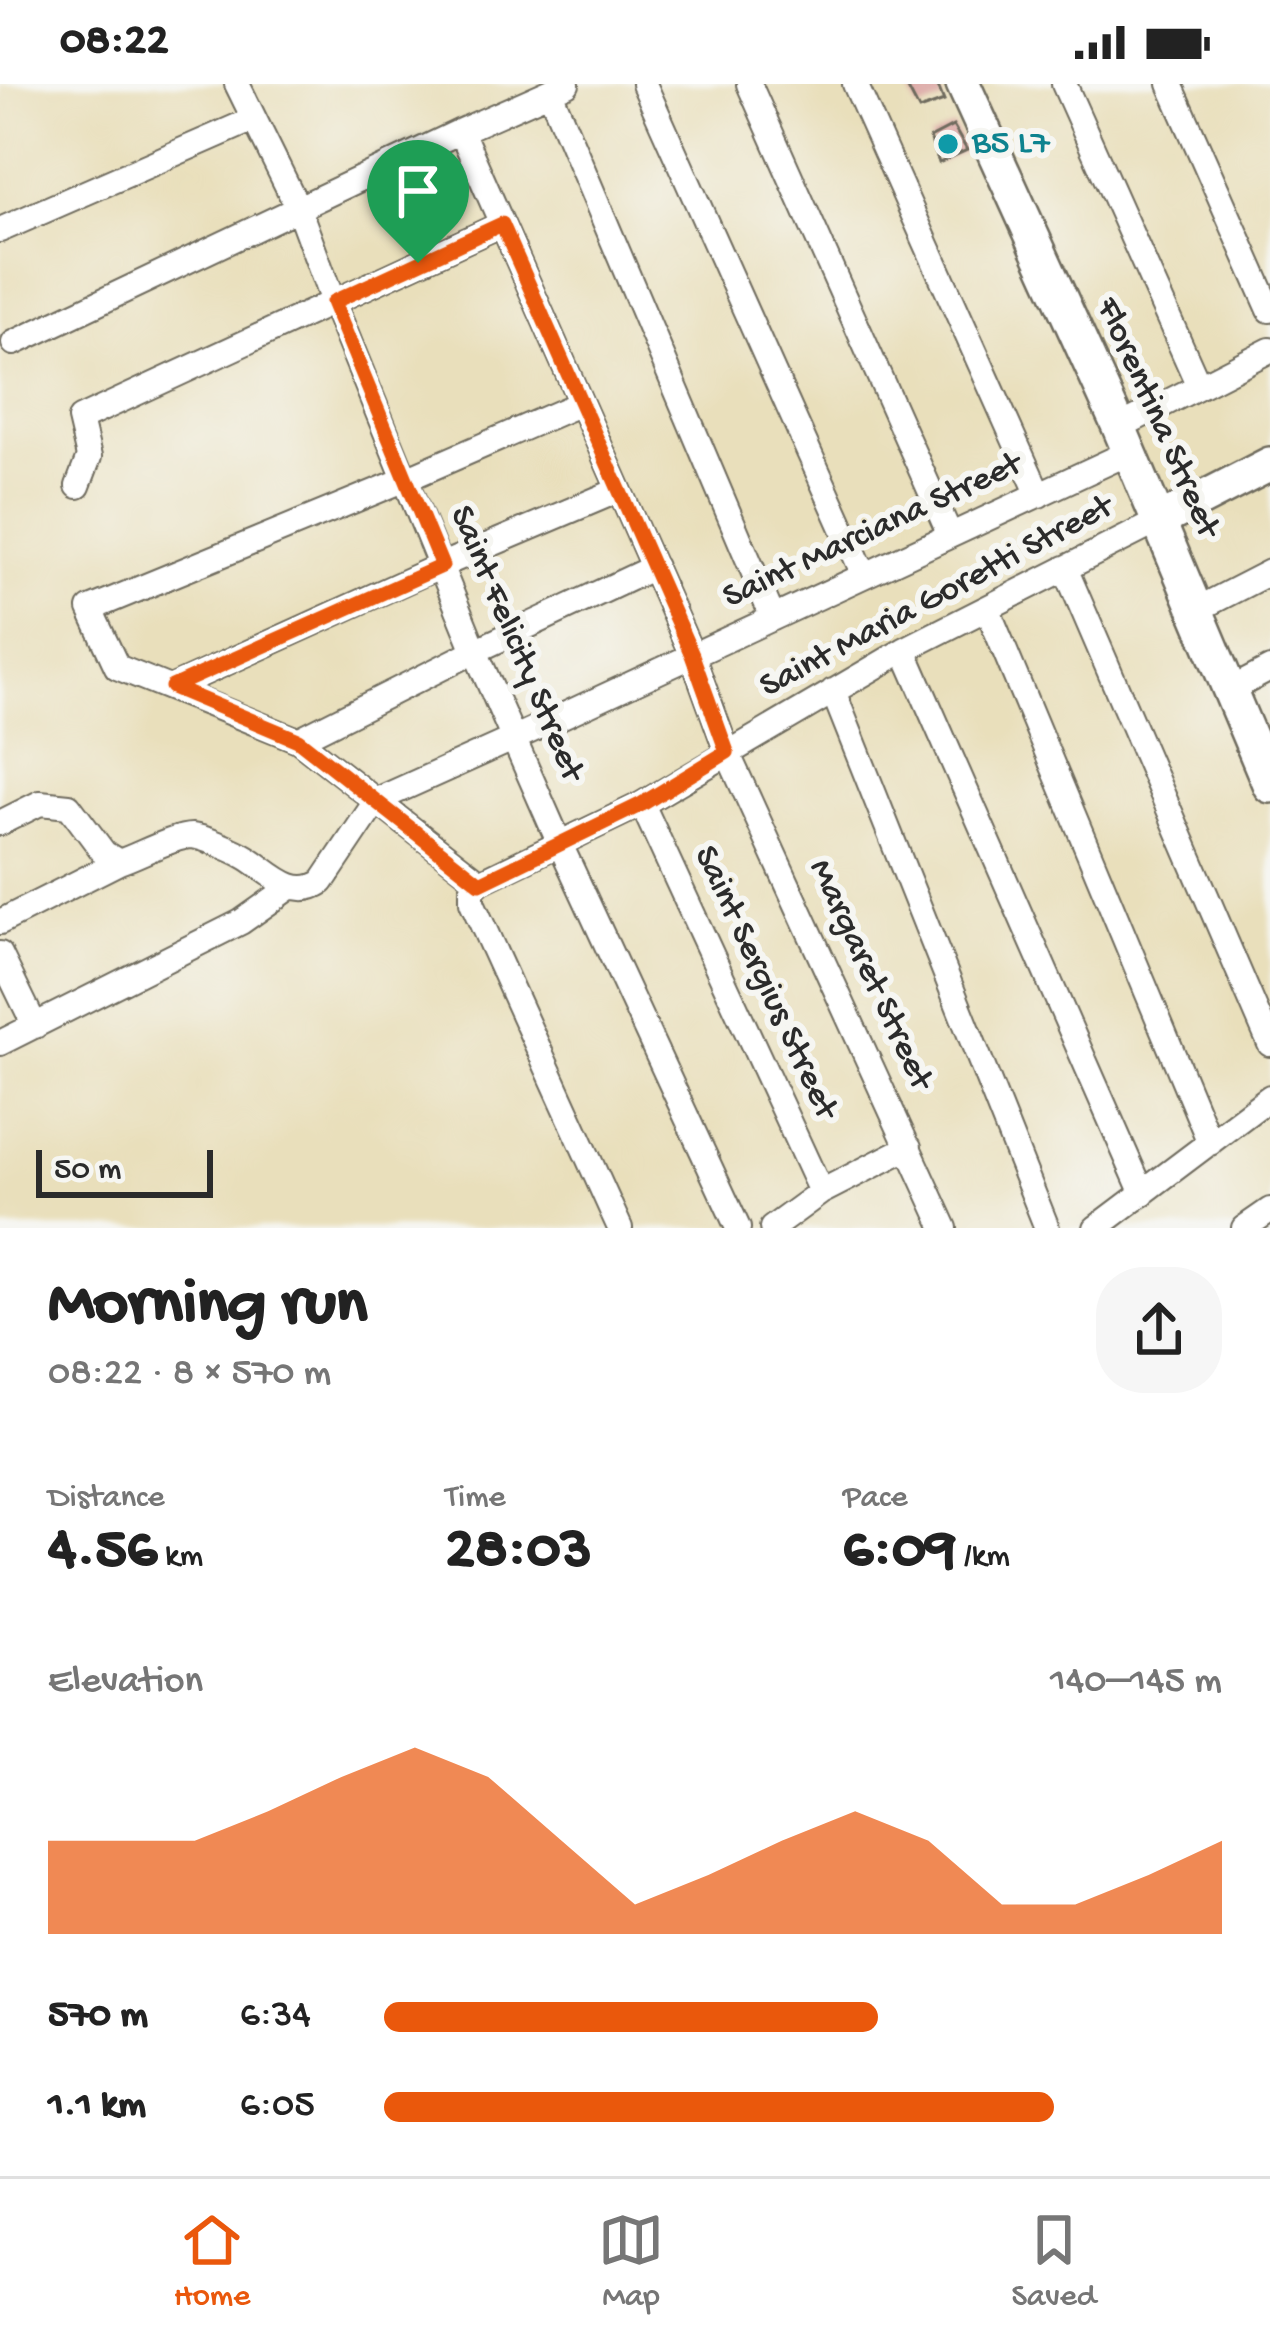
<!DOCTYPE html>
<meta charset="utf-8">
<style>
body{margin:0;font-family:"Gochi Hand",sans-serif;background:#f6f6f6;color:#222;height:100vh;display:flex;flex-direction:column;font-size:45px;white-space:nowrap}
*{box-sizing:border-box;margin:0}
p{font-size:39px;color:#767676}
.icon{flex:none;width:66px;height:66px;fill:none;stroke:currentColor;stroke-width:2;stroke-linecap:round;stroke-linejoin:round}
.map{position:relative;height:1144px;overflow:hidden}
.side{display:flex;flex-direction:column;background:#fff;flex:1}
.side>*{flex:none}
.scale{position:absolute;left:36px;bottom:30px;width:177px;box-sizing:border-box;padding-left:12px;border:6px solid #2b2b2b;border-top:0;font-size:33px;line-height:42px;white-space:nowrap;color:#2b2b2b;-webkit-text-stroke:9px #f6f6f2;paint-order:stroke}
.pin{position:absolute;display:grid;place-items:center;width:102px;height:102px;color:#fff;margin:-123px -51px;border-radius:50% 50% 50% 0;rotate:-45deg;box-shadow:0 0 12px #0007}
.pin .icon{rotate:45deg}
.round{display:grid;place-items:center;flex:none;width:126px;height:126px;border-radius:48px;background:#f6f6f6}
.summary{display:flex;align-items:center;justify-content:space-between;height:204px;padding:0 48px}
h1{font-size:66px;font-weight:700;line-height:90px}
.figures{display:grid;grid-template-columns:repeat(3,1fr);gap:18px;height:204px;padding:12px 48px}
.figures div{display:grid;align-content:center}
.figures b{font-size:60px;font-weight:700}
.figures small{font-size:33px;font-weight:400}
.figures p{font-size:33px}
.chart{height:336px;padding:24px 48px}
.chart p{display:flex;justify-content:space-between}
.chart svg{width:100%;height:216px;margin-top:12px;fill:#ea580c;opacity:.7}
ul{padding:0 48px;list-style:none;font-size:39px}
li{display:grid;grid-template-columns:192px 144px 1fr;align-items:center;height:90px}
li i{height:30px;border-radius:15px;background:#ea580c}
.status{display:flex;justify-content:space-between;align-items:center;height:84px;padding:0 60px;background:#fff;direction:ltr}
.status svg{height:33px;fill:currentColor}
.dock{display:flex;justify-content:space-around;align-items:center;height:168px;border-top:3px solid #e0e0e0;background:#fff;font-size:33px;color:#767676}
.dock a{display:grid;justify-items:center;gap:6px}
.dock .on{color:#ea580c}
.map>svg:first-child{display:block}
</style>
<div class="status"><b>08:22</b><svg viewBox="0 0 49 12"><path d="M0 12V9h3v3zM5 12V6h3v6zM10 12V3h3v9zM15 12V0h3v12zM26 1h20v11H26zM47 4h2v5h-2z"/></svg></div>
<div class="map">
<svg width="1270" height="1144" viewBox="0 0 1270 1144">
<rect width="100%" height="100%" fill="#f6f6f2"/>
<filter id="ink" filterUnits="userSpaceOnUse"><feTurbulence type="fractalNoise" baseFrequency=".00833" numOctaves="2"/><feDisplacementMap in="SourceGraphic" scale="24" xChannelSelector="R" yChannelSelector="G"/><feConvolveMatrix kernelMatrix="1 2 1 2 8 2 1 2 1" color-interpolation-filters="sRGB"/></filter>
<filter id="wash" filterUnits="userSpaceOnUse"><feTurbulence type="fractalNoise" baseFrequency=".004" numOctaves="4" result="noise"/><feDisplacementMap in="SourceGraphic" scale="48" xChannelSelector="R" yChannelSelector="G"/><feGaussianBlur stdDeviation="2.7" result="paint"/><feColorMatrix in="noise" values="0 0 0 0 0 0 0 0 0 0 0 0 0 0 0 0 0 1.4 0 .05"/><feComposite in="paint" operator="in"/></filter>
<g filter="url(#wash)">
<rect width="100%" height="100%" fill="#e9dfbb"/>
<g id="blocks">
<path fill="#dba5a2" d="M917,0H937L944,17L919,26L907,3Z
M953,42L967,66L939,79L930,54Z"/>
</g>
</g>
<g filter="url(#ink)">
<use href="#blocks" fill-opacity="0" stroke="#6e6a5d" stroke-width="3"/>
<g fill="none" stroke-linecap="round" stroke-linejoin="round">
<g stroke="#6e6a5d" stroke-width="28">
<path id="minor" d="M237,0L299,126L333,218L475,567L559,758L738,1144
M644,0L864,491
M749,0L950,451
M855,0L1039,411
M1064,0L1199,302
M1170,0L1270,226
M550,8L773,534
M461,47L692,571L727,668L945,1144
M0,146L254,35
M14,259L461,47L567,0
M1119,343L1270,266
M78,402L89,373L80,335L502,140
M1065,484L1270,960
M987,524L1210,1059
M1196,526L1270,488
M904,566L1143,1110
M173,603L442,481L619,406
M1230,606L1270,585
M833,607L1047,1144
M298,656L475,567L654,483
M642,720L821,1108
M0,739L40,719L69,722L104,769L119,778C138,772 173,752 192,752C204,753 236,767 246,773C270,787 293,817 322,798L377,716L515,654L1130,368
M480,798L298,656L117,583L90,525L406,395L581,319
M0,838L119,778
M0,870L35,942
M0,959L241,838L289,804
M620,1144L472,818V806L480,798L642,720L904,566L1159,437
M772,1144L821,1108L909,1063
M1096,1144L1270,1013
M1244,1144L1270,1126"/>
</g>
<g stroke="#6e6a5d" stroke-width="38">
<path id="tertiary" d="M963,0L1119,343L1270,702
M1159,437L1270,380"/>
</g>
<use href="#minor" stroke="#fff" stroke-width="24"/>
<use href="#tertiary" stroke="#fff" stroke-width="33"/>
</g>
</g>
<g fill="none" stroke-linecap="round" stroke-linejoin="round" filter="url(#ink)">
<g stroke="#fff" stroke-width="24">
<path id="route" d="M502,140L692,571L727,668L642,720L480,799L298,656L172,603L442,482L333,218Z"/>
</g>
<use href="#route" stroke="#ea580c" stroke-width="15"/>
</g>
<circle fill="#0f9aa8" stroke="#f6f6f2" stroke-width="4.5" cx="948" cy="60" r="12"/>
<g text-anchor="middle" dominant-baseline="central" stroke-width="12" stroke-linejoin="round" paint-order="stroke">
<g font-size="36" fill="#0d838f" stroke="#f6f6f2" text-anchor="start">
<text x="972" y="60">B5 L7</text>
</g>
<g font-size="36" fill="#2b2b2b" stroke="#f6f6f2">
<text transform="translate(1156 334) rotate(66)">Florentina Street</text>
<text transform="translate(873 448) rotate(-25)">Saint Marciana Street</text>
<text transform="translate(937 514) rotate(-28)">Saint Maria Goretti Street</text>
<text transform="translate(515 560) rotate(67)">Saint Felicity Street</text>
<text transform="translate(869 891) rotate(65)">Margaret Street</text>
<text transform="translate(764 899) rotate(65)">Saint Sergius Street</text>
</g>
</g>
</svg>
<div class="scale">50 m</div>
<div class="pin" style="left:418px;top:179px;background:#1e9e55"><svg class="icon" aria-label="arrive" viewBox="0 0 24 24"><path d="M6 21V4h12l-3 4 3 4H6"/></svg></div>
</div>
<section class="side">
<div class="summary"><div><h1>Morning run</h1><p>08:22 · 8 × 570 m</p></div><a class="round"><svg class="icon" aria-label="share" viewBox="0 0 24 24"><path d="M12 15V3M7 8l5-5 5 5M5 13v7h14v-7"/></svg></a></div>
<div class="figures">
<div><p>Distance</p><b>4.56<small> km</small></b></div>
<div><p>Time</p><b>28:03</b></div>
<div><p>Pace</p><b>6:09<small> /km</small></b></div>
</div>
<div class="chart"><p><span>Elevation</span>140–145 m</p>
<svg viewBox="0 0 160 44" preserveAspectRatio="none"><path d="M0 44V25L10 25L20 25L30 19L40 12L50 6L60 12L70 25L80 38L90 32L100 25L110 19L120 25L130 38L140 38L150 32L160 25V44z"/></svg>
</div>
<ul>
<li><b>570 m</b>6:34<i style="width:59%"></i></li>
<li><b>1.1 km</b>6:05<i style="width:80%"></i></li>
</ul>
</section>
<nav class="dock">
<a class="on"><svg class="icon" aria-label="home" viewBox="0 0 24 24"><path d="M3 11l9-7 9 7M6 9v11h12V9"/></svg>Home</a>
<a><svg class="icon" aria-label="map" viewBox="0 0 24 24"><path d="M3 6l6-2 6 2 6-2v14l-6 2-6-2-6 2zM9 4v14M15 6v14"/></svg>Map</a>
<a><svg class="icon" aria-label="saved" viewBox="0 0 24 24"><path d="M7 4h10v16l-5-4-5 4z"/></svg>Saved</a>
</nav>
